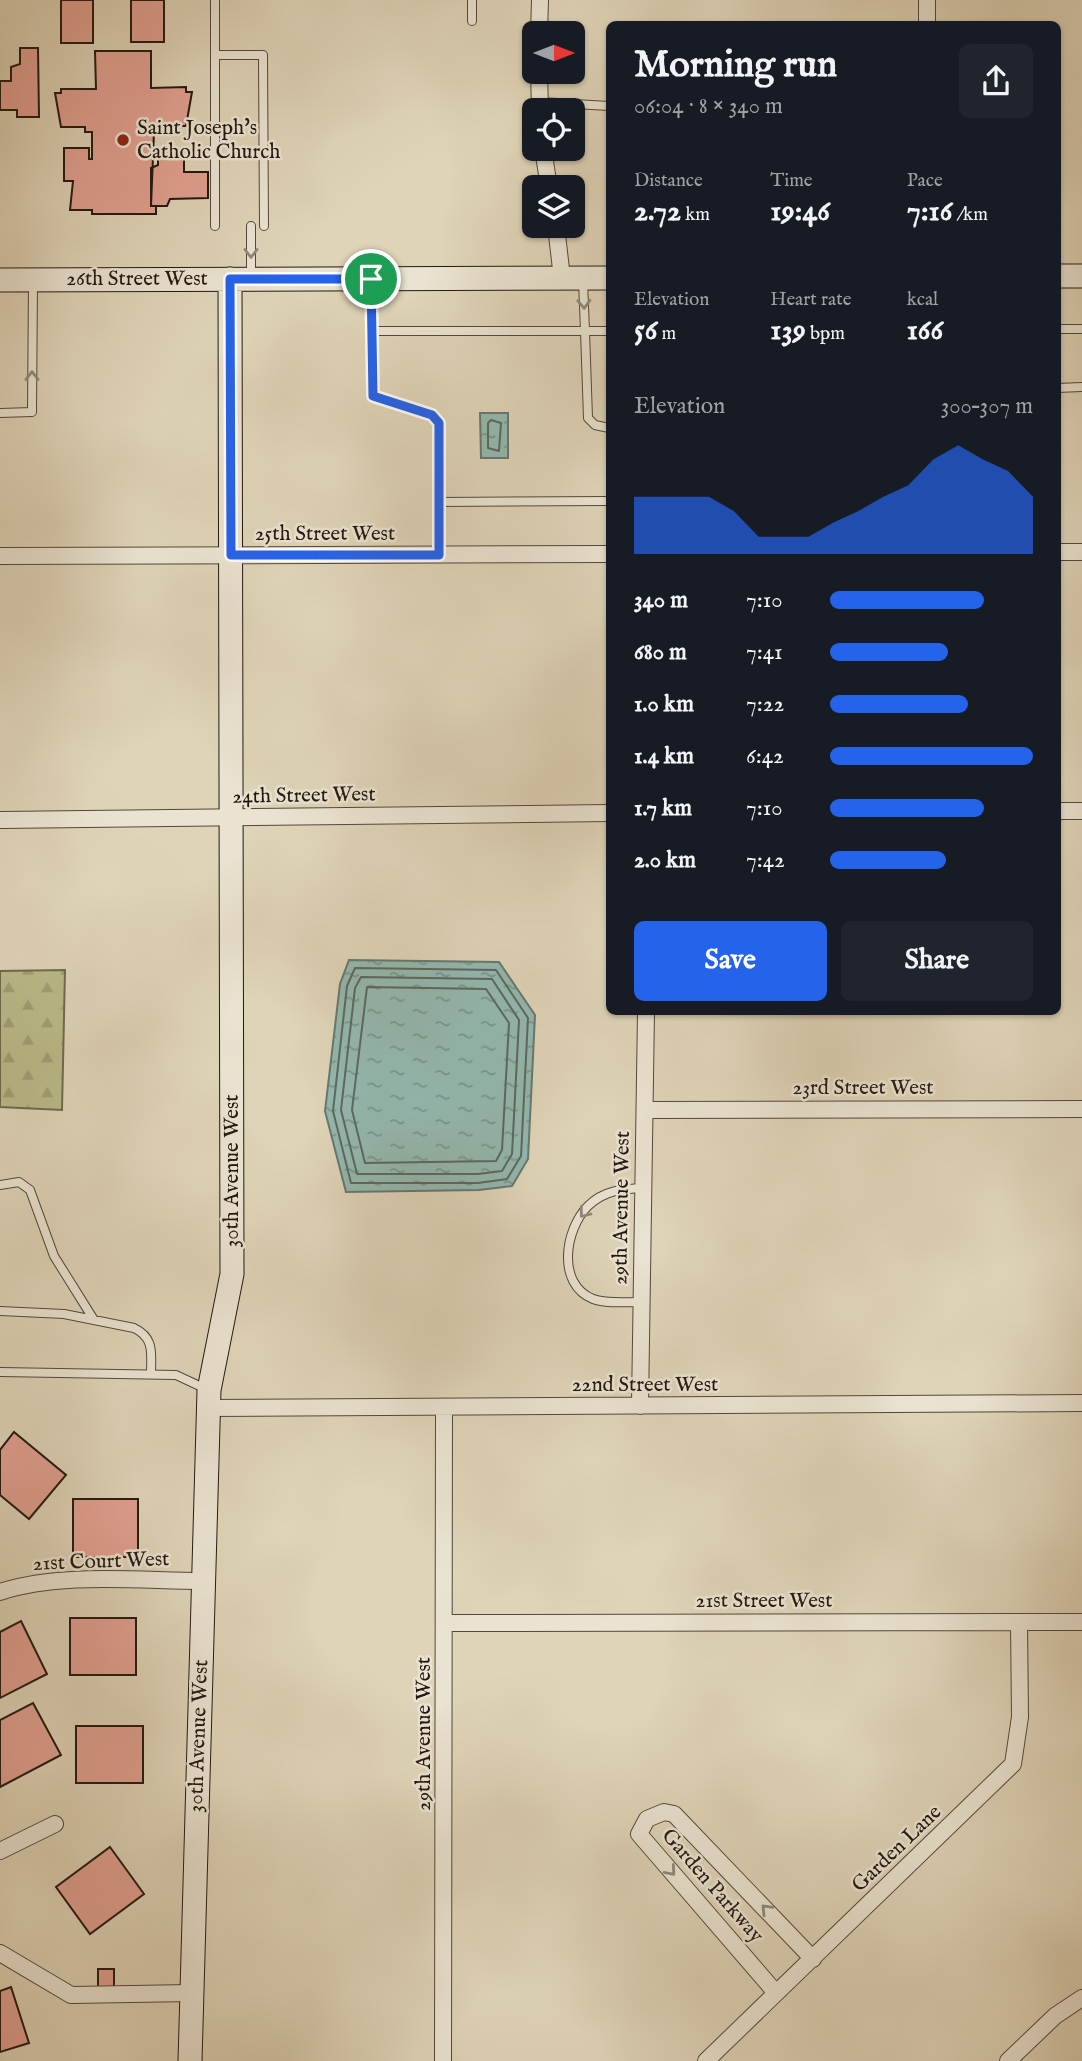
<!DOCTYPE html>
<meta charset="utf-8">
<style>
body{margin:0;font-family:"IM FELL English",serif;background:#20242c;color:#f1f3f6;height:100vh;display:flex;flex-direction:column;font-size:26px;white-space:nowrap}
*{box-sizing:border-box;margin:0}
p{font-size:23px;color:#9ea1a6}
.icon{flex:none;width:38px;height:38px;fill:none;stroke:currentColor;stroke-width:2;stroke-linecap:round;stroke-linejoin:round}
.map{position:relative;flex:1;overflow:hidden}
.panel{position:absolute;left:606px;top:21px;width:455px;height:994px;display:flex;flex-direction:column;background:#171b24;border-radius:10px;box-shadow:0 2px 5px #0004}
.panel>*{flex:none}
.needle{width:46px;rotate:90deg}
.tools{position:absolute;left:522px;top:21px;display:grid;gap:14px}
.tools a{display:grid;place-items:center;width:63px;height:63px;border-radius:10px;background:#171b24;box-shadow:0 2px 5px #0004;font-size:35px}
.pin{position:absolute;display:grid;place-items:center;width:60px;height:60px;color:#fff;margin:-30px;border:4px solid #fff;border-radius:50%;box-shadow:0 2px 7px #0007}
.round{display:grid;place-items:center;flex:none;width:74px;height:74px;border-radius:10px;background:#20242c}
.headline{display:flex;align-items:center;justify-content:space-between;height:119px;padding:0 28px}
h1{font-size:38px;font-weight:700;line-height:52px}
.metrics{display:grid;grid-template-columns:repeat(3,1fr);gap:10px;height:119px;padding:7px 28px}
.metrics div{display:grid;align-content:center}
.metrics b{font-size:30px;font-weight:700}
.metrics small{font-size:19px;font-weight:400}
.metrics p{font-size:19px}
.chart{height:196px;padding:14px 28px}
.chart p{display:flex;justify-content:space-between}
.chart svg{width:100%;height:126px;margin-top:7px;fill:#2563eb;opacity:.7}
.button{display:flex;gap:14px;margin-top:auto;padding:14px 28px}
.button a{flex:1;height:80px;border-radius:10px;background:#2563eb;color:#fff;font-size:28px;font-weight:700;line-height:80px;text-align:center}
.button a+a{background:#20242c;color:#f1f3f6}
ul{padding:0 28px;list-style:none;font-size:23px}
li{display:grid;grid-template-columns:112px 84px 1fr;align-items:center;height:52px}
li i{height:18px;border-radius:9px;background:#2563eb}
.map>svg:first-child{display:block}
</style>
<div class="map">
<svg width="1082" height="2061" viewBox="0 0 1082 2061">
<defs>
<pattern id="forest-firs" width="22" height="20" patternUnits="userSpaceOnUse" patternTransform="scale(1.75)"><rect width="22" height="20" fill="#baba89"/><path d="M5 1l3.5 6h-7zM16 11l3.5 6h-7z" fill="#a09f75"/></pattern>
<pattern id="water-ripples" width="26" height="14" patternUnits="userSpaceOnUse" patternTransform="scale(1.75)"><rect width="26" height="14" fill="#93b8af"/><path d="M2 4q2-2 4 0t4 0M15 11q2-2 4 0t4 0" fill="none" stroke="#78958d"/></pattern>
</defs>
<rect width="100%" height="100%" fill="#dfd4b8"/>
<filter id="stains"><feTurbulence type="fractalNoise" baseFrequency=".00286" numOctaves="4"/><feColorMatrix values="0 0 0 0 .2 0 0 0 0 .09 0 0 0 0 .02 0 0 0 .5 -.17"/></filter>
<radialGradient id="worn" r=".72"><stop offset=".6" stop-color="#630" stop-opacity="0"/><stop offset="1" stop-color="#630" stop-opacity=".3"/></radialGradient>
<path fill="url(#forest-firs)" stroke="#6e6a4d" stroke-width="2" d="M65,970L62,1110L0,1107V971Z"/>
<path fill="url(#water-ripples)" stroke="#667870" stroke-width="2" d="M480,413H508V458H481Z
M349,960L499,962L535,1015L528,1159L512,1186L479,1190L346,1192L325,1111L340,984Z"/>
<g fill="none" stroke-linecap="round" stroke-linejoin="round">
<path stroke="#5b6860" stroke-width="2" d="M491,420L501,423L499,451L488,448V423Z
M355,968L496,970L528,1018L521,1156L507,1179L478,1183H351L333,1111L347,986Z
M361,977L492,979L519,1020L512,1154L502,1171L478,1174H357L341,1110L355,988Z
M367,987L486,989L509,1023L502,1150L496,1161L365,1163L352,1110Z"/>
</g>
<path fill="#e1a091" stroke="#231911" stroke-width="2" d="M61,0H93V43H61Z
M131,0H164V42H131Z
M20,48H38L39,117H17V110H0V81H11V67L20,64Z
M95,51H151V88L186,87V92H192L186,126H162V132H154L151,206H156V214H92V210H70L73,181H64V148H89V159H92V132H85V127H61L55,93H61V89H96Z
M158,150H184V172H208V198L170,199L167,206H151V168L158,165Z
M14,1432L66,1475L29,1519L0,1495V1450Z
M73,1499H138V1557H73Z
M70,1618H136V1675H70Z
M21,1621L47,1674L0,1698V1632Z
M33,1703L61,1755L0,1787V1720Z
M76,1726H143V1783H76Z
M110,1847L144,1894L90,1934L56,1887Z
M98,1969H114V2002H98Z
M11,1987L29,2043L0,2052V1991Z"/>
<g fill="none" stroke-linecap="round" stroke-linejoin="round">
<g stroke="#52483b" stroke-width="10">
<path id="lane" d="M215,0V55
M472,0V21
M540,102L609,106
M215,226V55H263L264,226
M251,226V275
M583,281L585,331H609
M371,282L373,396L432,415L439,423V555
M1057,329H1082
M371,331H585L588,418L595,425L609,428
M1057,388L1082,387
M0,413L32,412L33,283
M439,502L609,501
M0,1185L19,1182L30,1190L54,1256L94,1320
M642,1302C627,1302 606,1304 593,1299C556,1284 565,1229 588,1206C604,1190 623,1189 644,1188
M0,1311L64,1314L134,1328C155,1338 151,1354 151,1374
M0,1372L176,1375L206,1389"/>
</g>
<g stroke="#52483b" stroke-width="18">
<path id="street" d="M927,24V0
M539,33L540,0
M539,72L540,110
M543,149L549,187
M556,226L562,278
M1057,552H1082
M0,556L609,554
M1057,811H1082
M0,820L609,813
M645,1110L1082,1109
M640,1406L646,1012
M208,1408L1082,1403
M0,1592C59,1572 141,1581 203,1581
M445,1623L1082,1622
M0,1851L55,1824
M0,1953L71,1995L192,1993
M776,1993L639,1834L647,1819L664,1812L674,1814L813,1959
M443,2061L444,1407
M706,2061L1013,1764L1020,1717L1019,1622
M1008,2061L1055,2016L1082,1998"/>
</g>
<g stroke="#231911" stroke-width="25">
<path id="secondary" d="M1057,276H1082
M0,280L609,278
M190,2061L209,1390L232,1274L230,279"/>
</g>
<use href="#lane" stroke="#eae3d1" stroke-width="8"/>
<use href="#street" stroke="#eae3d1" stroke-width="16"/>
<use href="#secondary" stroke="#eae3d1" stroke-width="23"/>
</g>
<defs><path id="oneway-chevron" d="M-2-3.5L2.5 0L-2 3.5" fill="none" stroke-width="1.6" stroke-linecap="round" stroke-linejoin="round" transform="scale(1.75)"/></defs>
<g stroke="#90887b">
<use href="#oneway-chevron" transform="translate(251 253) rotate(90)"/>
<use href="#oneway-chevron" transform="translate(584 304) rotate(88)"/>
<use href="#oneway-chevron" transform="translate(32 376) rotate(-90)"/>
<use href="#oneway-chevron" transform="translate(584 1213) rotate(128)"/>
<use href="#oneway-chevron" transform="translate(671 1871) rotate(49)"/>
<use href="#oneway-chevron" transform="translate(766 1909) rotate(-134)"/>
</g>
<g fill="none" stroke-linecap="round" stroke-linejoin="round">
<g stroke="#fff" stroke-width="14">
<path id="route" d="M230,279H371L373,396L432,415L439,423V555H231Z"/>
</g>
<use href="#route" stroke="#2563eb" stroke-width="9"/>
</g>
<circle fill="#8f2418" stroke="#eae3d1" stroke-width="2.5" cx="123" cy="140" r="7"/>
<g text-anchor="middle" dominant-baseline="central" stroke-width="5" stroke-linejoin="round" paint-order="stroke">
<g font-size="21" fill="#231911" stroke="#eae3d1" text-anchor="start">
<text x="137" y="128">Saint Joseph's<tspan x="137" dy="24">Catholic Church</tspan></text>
</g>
<g font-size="21" fill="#231911" stroke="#eae3d1">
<text x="137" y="279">26th Street West</text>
<text x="325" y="534">25th Street West</text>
<text transform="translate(304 796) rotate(-1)">24th Street West</text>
<text x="863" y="1088">23rd Street West</text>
<text transform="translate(232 1171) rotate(-90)">30th Avenue West</text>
<text transform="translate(622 1208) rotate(-89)">29th Avenue West</text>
<text x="645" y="1385">22nd Street West</text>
<text transform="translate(101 1562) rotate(-2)">21st Court West</text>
<text x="764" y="1601">21st Street West</text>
<text transform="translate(424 1734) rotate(-90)">29th Avenue West</text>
<text transform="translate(199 1736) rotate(-88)">30th Avenue West</text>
<text transform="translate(897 1849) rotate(-44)">Garden Lane</text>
<text transform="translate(712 1886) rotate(49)">Garden Parkway</text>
</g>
</g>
<rect width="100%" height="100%" filter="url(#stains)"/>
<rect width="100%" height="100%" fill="url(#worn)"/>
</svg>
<div class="tools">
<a><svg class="needle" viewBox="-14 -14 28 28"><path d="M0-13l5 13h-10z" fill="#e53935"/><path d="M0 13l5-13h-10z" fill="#9ea1a6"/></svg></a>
<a><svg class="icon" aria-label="locate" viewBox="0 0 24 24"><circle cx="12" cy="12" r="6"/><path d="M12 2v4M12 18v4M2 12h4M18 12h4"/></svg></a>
<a><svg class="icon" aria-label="layers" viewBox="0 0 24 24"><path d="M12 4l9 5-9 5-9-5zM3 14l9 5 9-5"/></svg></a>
</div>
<div class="pin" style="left:371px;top:279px;background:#1e9e55"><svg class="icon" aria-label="arrive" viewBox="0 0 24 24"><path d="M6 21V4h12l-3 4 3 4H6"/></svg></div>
<section class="panel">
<div class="headline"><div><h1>Morning run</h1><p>06:04 · 8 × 340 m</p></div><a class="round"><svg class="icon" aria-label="share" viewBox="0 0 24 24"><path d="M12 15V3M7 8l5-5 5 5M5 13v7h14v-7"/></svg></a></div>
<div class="metrics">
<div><p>Distance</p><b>2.72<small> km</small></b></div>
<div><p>Time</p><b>19:46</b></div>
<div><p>Pace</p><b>7:16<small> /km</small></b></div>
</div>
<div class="metrics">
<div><p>Elevation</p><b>56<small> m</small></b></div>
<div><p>Heart rate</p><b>139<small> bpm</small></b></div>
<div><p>kcal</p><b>166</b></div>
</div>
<div class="chart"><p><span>Elevation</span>300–307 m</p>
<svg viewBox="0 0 160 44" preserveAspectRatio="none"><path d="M0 44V24L10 24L20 24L30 24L40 29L50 38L60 38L70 38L80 33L90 29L100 24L110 20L120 11L130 6L140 11L150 15L160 24V44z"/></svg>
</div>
<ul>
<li><b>340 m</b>7:10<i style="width:76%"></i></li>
<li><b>680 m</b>7:41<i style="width:58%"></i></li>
<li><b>1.0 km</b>7:22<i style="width:68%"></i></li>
<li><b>1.4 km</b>6:42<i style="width:100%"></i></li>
<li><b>1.7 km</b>7:10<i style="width:76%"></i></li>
<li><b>2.0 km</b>7:42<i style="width:57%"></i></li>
</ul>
<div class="button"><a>Save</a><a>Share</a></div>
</section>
</div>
